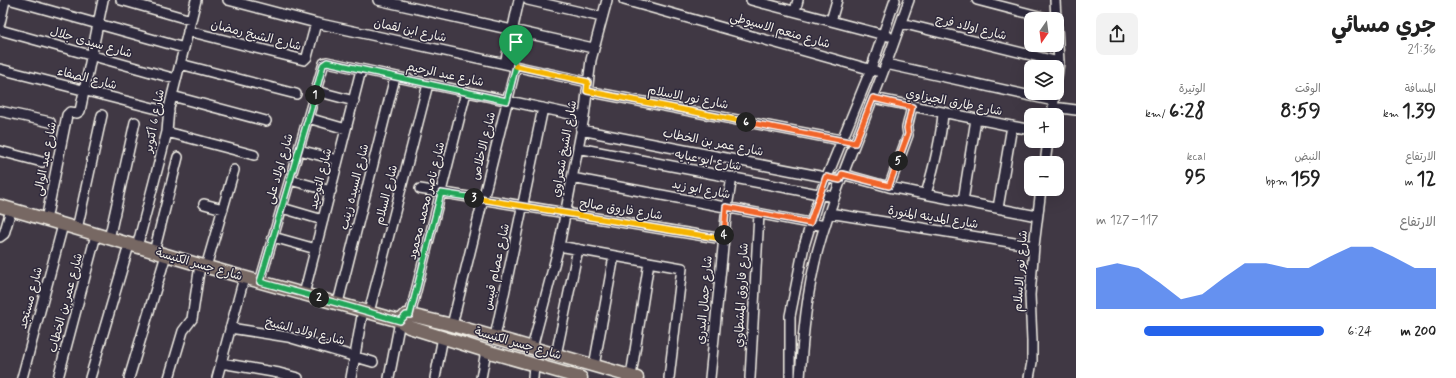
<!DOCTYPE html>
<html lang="ar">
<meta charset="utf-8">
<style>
body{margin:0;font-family:Mynerve,"Playpen Sans Arabic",sans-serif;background:#f2f2f2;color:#222;direction:rtl;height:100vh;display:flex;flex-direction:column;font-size:15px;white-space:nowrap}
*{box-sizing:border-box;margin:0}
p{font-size:13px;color:#767676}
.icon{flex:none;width:22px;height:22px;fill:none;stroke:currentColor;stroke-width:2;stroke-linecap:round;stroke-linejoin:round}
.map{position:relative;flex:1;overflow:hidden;direction:ltr}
.drawer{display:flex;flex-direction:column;background:#fff;width:380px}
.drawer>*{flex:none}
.needle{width:26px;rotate:194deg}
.tools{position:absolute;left:1024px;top:12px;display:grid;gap:8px}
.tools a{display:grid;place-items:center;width:40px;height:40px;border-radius:8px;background:#fff;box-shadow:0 4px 16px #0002;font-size:20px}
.pin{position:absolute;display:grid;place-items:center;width:34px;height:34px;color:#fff;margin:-41px -17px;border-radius:50% 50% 50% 0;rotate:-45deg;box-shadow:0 0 4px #0007}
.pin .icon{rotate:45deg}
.km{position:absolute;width:20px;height:20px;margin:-10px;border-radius:50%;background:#222;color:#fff;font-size:11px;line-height:20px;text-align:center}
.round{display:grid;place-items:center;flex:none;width:42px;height:42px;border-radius:8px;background:#f2f2f2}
.head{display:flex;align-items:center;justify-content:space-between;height:68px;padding:0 20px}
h1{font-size:22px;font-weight:700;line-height:30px}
.figures{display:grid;grid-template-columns:repeat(3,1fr);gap:6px;height:68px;padding:4px 20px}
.figures div{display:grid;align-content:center}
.figures b{font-size:20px;font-weight:700}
.figures small{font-size:11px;font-weight:400}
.figures p{font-size:11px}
.chart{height:112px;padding:8px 20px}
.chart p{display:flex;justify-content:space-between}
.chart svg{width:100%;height:72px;margin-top:4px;fill:#2563eb;opacity:.7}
ul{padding:0 20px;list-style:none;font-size:13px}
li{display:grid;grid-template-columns:64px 48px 1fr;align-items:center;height:30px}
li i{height:10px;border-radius:5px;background:#2563eb}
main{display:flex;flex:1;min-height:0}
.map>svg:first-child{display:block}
</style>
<main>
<section class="drawer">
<div class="head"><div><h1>جري مسائي</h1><p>21:36</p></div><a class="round"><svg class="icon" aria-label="share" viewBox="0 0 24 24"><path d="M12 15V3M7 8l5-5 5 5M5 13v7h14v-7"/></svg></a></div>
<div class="figures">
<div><p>المسافة</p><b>1.39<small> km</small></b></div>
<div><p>الوقت</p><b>8:59</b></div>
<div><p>الوتيرة</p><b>6:28<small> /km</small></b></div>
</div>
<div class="figures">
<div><p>الارتفاع</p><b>12<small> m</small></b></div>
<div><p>النبض</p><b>159<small> bpm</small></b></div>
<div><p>kcal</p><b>95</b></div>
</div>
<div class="chart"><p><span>الارتفاع</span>117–127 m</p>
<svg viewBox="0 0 160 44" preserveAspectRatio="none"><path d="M0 44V19L10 16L20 19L30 28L40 38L50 35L60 25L70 16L80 16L90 19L100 19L110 12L120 6L130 6L140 12L150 19L160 19V44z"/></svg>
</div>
<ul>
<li><b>200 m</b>6:24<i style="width:79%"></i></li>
</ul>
</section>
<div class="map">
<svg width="1076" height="378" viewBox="0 0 1076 378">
<rect width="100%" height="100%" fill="#403844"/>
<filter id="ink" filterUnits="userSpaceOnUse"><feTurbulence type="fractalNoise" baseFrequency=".025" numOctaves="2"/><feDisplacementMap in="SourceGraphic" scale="8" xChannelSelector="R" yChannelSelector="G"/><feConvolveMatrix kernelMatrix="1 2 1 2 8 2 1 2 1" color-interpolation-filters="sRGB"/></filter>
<g filter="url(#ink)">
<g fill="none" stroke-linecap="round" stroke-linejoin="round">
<g stroke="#f4f1e8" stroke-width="12">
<path id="minor" d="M12,0L184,48
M121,0L191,20
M228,0L316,23L588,82
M378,0L593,48
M528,0L602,17
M624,0L876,71
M751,0L888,36
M977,0L1050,19
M1055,0L1056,19
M795,11L798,0
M831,21L837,0
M0,23L5,0
M901,23L1059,62
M1057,28L1059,62L1057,77
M0,30L176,79
M188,31L304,60L307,57L316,23
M180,64L296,94
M505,64L519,0
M886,64L1054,101
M0,69L169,112
M316,91L354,101
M587,91L846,141
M172,96L266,121
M873,98L1031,130
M1053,107L1076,110
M0,111L50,122
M1052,115L1055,93
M308,118L346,129
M581,130L840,180
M167,132L254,155
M578,148L834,197
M299,150L338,160
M0,151L42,162
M1045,163L1048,141
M842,174L889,187L1037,216
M572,178L825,226
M290,180L331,191
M889,187L908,135L907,128L912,107
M420,189L723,239
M926,194C934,167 941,141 943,113
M963,201L976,119
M204,204L223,209
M282,208L323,220
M998,208L1012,126
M829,213L1034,246
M46,220L67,115L70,112L77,113L80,111L103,0
M77,229L102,115
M0,237L4,234L11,210
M273,237L316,249
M109,239L135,122
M559,246L682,268L669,378
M137,247L167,132L169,108L196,0
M154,252L178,157
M206,267L234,170
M260,282L324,63L327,62L584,117
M304,294L361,70
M338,303L395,77
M369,312L428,84
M410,315L466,92
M452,325L516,66
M230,328L288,337L373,362
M495,337L543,108
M532,348L559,246L584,117L591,60L607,0
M556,355L578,249
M221,363L279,373L298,378
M594,366L614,256
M631,376L649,262
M22,378L63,225
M58,378L96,235
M90,378L129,245
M129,378L166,255
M169,378L183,331L192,319L200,265
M217,378L244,278
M351,378L363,310
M389,378L400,321
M435,378L443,337
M481,378L486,351
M533,378L534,365
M710,378L727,207L732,177
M750,378L759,214
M790,378V316L804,246L820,194L871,69L895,0
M800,378C803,334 807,291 818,249C832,198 853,149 872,100C886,67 897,33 909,0
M1029,378L1032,362V341L1030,295L1034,246L1041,189"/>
</g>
<g stroke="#f4f1e8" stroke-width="15">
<path id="major" d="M0,206L200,265L400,321L409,327L486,351L581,378
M400,321L406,315H410L452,325L637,378"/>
</g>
<use href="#minor" stroke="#2f2a3d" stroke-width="9"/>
<use href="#major" stroke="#776864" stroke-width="12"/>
</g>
</g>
<g fill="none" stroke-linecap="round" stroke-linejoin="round" filter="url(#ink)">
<g stroke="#fff" stroke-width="8">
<path id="split-1" d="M315,95L323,65L327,62L507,101L516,66"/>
</g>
<g stroke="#fff" stroke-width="8">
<path id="split-2" d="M315,95L260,282L319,298"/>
</g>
<g stroke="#fff" stroke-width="8">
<path id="split-3" d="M319,298L400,321L406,315H410L441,193L474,198"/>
</g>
<g stroke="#fff" stroke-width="8">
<path id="split-4" d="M474,198L723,239L724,235"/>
</g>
<g stroke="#fff" stroke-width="8">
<path id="split-5" d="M724,235L726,207L810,223L826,177L840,180L842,174L889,186L898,161"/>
</g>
<g stroke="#fff" stroke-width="8">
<path id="split-6" d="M746,122L855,143L873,98L912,107L907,128L908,134L898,161"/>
</g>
<g stroke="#fff" stroke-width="8">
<path id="split-7" d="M516,66L588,82L587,91L746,122"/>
</g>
<use href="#split-1" stroke="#22a559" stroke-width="5"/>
<use href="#split-2" stroke="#22a559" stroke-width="5"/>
<use href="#split-3" stroke="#22a559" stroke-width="5"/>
<use href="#split-4" stroke="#f5b400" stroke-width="5"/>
<use href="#split-5" stroke="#f0652b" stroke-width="5"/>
<use href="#split-6" stroke="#f0652b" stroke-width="5"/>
<use href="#split-7" stroke="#f5b400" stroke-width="5"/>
</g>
<g text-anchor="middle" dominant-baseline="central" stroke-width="3" stroke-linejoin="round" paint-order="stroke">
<g font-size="12" fill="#f4f1e8" stroke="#2f2a3d">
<text transform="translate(971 28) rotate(14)">شارع اولاد فرج</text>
<text transform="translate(410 31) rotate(12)">شارع ابن لقمان</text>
<text transform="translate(780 31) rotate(16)">شارع منعم الاسيوطي</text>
<text transform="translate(256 36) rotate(14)">شارع الشيخ رمضان</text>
<text transform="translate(91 43) rotate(16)">شارع سيدى جلال</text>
<text transform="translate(445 75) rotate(12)">شارع عبد الرحيم</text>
<text transform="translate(87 79) rotate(14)">شارع الصفاء</text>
<text transform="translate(688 98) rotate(11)">شارع نور الاسلام</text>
<text transform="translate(954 103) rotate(11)">شارع طارق الجيزاوي</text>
<text transform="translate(155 121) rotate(-79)">شارع 6 أكتوبر</text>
<text transform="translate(713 143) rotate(11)">شارع عمر بن الخطاب</text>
<text transform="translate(484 146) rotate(-76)">شارع الاخلاص</text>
<text transform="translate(565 149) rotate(-80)">شارع الشيخ شعراوي</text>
<text transform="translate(46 159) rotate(-79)">شارع عبد الوالى</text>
<text transform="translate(708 161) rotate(11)">شارع ابو عبايه</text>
<text transform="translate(280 169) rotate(-74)">شارع اولاد على</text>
<text transform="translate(321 179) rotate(-76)">شارع التوحيد</text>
<text transform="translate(355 187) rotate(-76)">شارع السيده زينب</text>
<text transform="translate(701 190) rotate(11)">شارع ابو زيد</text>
<text transform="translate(387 195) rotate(-76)">شارع السلام</text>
<text transform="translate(427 201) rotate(-76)">شارع ناصر محمد محمود</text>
<text transform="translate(621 210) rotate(9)">شارع فاروق صالح</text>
<text transform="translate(933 218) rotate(9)">شارع المدينه المنورة</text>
<text transform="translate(199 265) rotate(16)">شارع جسر الكنيسة</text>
<text transform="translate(497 267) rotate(-78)">شارع عصام قبيس</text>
<text transform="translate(1021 271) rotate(-86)">شارع نور الاسلام</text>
<text transform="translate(742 295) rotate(-87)">شارع فاروق المشطاوي</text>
<text transform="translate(31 298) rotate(-75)">شارع مستجد</text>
<text transform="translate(705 300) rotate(-85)">شارع جمال البدري</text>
<text transform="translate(66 303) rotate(-75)">شارع عمر بن الخطاب</text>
<text transform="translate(305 332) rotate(14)">شارع اولاد الشيخ</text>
<text transform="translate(518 344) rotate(16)">شارع جسر الكنيسة</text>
</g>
</g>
</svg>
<div class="tools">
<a><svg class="needle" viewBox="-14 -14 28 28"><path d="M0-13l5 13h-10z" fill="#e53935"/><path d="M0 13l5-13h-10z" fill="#767676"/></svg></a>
<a><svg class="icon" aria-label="layers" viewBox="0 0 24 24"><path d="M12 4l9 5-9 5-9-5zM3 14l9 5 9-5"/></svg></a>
<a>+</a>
<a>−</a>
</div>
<div class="pin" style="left:516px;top:66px;background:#1e9e55"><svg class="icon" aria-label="arrive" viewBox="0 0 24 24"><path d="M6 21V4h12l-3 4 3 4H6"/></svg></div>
<b class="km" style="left:315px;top:95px">1</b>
<b class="km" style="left:319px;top:298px">2</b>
<b class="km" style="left:474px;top:198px">3</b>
<b class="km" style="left:724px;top:235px">4</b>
<b class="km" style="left:898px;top:161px">5</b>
<b class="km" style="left:746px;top:122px">6</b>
</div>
</main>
